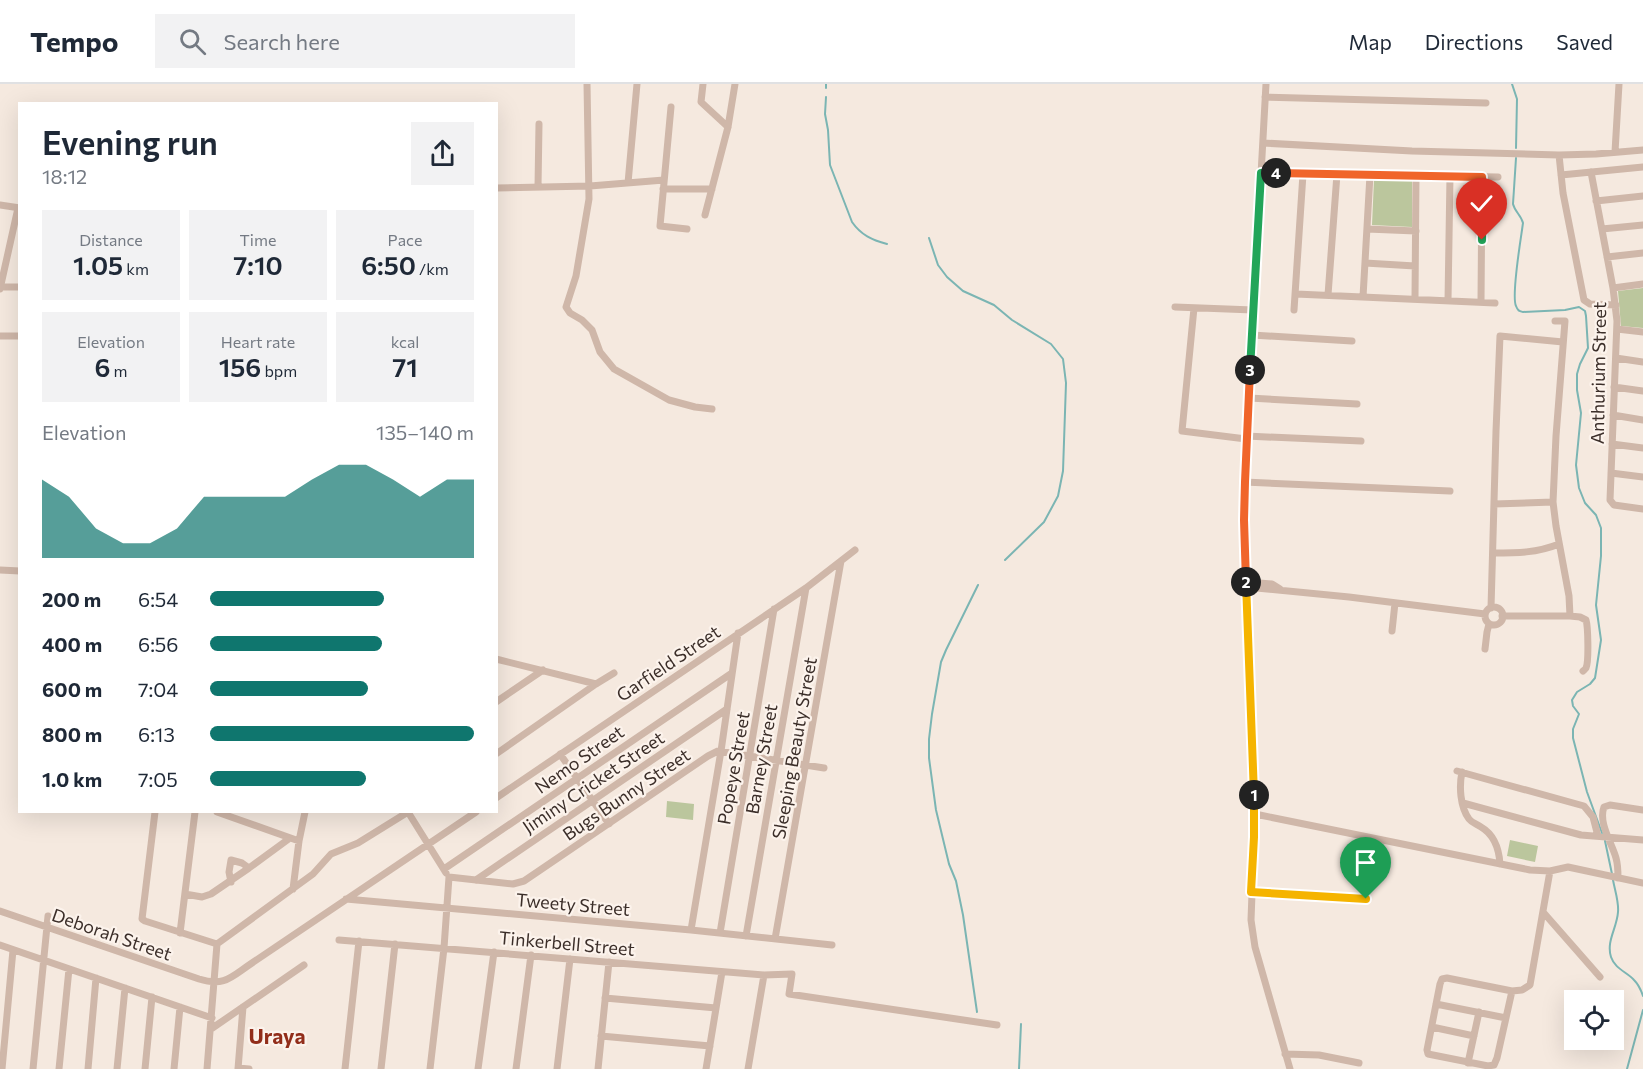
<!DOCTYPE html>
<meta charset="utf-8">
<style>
body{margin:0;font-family:Commissioner,sans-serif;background:#f2f2f3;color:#1f2937;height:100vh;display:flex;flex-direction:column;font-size:22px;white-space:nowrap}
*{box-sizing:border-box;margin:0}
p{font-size:20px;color:#747a83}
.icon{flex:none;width:33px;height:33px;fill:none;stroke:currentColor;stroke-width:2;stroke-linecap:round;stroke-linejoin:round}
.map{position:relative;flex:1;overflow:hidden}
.drawer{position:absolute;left:18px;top:18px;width:480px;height:711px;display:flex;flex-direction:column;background:#fff;border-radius:0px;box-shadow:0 6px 24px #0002}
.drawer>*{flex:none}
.buttons{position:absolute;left:1564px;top:906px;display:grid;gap:12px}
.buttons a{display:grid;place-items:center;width:60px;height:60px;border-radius:0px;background:#fff;box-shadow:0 6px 24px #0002;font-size:30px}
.pin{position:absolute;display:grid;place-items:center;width:51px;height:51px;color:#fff;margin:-62px -26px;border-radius:50% 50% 50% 0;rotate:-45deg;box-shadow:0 0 6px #0007}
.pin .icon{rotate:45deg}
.km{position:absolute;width:30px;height:30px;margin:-15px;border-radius:50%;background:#222;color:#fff;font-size:16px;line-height:30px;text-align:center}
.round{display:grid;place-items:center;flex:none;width:63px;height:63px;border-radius:0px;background:#f2f2f3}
.overview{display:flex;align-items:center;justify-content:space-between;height:102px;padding:0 24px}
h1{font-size:33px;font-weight:600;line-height:45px}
.stats{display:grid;grid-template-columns:repeat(3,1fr);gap:9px;height:102px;padding:6px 24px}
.stats div{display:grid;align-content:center;border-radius:0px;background:#f2f2f3;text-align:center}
.stats b{font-size:26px;font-weight:600}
.stats small{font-size:16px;font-weight:400}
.stats p{font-size:16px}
.chart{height:168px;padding:12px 24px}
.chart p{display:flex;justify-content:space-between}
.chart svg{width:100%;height:108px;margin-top:6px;fill:#0f766e;opacity:.7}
ul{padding:0 24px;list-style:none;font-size:20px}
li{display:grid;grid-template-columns:96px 72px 1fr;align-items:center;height:45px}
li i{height:15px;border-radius:8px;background:#0f766e}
header{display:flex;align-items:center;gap:36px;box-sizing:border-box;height:84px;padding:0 30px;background:#fff;border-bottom:2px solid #e0e1e3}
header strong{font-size:28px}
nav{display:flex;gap:33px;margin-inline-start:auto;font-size:21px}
.search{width:420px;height:54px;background:#f2f2f3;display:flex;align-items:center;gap:15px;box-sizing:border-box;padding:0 21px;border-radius:0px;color:#747a83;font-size:22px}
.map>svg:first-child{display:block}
</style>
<header>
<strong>Tempo</strong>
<div class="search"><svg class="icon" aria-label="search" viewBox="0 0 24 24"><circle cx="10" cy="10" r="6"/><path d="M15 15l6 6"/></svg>Search here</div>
<nav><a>Map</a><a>Directions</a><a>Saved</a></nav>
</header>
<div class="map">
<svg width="1643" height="985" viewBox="0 0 1643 985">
<rect width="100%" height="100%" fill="#f5e9df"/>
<path fill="#bbc69d" d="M1374,96L1412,97V143L1372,141Z
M1643,204V244L1621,242L1618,207Z
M667,717L694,720L693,736L666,733Z
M1510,756L1538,762L1535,778L1507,772Z"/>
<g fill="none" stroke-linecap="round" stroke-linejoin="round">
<path stroke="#7bb5b3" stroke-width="2" d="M826,0V4
M1512,0L1517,15L1516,64
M826,13L825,30L828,46L830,81L852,138C861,151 872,156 887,160
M1516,74L1513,120C1515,128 1521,131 1523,139C1521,154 1511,212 1516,222C1518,227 1519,227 1523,228L1565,226L1579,223L1585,227L1586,232L1588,264L1580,280L1577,290V306L1581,329L1576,381L1579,404L1585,419L1596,431L1601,444V472L1596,521L1601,556L1595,594L1590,600L1577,608L1572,616L1573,622L1579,630L1573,645V654L1587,708L1602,749
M929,154L938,181L947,193L963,207L994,221L1012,236L1051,260L1063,275L1066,299L1063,387L1058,412L1044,438L1005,476
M1605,757L1612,790
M1613,796C1615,807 1619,818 1618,828C1617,844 1606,857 1611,873C1615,885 1627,888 1634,896C1639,901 1641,906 1643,912
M977,928L963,831L956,797L949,780L936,726L929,674V655L932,630L941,578L946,566L978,501
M1019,985L1021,940
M1627,985L1643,926"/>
<path stroke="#cfb7a9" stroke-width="7" d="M587,0L589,115L576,192L566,223L570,229L582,236L592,246L600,268L614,285L669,316L695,323L712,325
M703,0L701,18L728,43
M1266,0L1244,398V437L1255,730L1251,836L1255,863L1290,985
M1265,13L1486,19
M671,23L660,142L687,145
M1263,59L1412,67L1559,71L1596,70L1643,66
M1615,68L1619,0
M1559,71L1563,109L1584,216L1590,220L1616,221
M1591,88L1613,204L1617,237L1610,416L1614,421L1643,425
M1261,89L1498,93
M1561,91L1643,83
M628,99L637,0
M538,103L539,40
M496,104L590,102L664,96
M663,105H712
M1596,117L1643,112
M0,121L20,124
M705,131L728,43L735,0
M1367,145L1416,147
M1602,145L1643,141
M1607,173L1643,169
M1365,179L1415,182
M0,203H20
M1613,204L1643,200
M0,205L18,124
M1296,210L1495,219
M1328,211L1337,90
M1363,213L1370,91
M1415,215L1416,92
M1448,217L1450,92
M1481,218L1482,93
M1175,223L1253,226
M1194,224L1182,347L1246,355
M1294,226L1303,90
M1555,237H1565L1556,352L1553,418L1556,442L1569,512L1570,532
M1617,245L1643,248
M1252,251L1352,257
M0,252H20
M1616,274L1643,278
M1614,303L1643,307
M1249,314L1357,320
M1613,331L1643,336
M1246,352L1361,357
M1612,360L1643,364
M1611,389L1643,393
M1244,398L1450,407
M1494,420L1553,418
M1493,469C1516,469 1537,469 1559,460
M0,486L20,487
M1246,498L1272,500L1280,505
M1246,503L1349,513L1485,530
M1485 532a9 9 0 1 1 18 0a9 9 0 1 1-18 0Z
M1491,524L1496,347L1500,252L1563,258
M1502,532H1570L1580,533L1586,536C1588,542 1589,578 1586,584C1586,585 1584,586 1583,587
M1392,547L1395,519
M1485,565L1487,548L1489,540
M496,575L596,600
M496,618L543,586
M496,670L596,600L614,589
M560,670L609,740
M1457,687L1584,722L1593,733L1598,752
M1462,688C1459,702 1460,723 1469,735C1472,739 1477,740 1481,743C1495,751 1499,765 1500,780
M496,714L806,504L855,466
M1463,719L1581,751L1643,756
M155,728L142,835L145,837L217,860
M217,728L299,757
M408,728L446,789
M1255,730L1530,786L1550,787L1568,783L1643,799
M444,785L732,589
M449,793L513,800L524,797L708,672L718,667L824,684
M1618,794C1618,787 1618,781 1616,774C1612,759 1598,739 1604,723L1610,721L1643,726
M476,796L727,625
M231,798L229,788L231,776L242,779L249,784
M293,805L299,757L305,728
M1251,808L1366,815
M185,810L202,813L211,810L249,784L290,754
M346,815L691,846L832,861
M0,827L199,895C225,903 231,893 252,879L476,728
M1543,828L1600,893
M691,846L721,667L738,549
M180,849L195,728
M720,849L774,525
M746,852L806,504
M775,855L841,477
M339,856L764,891L792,890L789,910L997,941
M217,860L313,790L331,770L358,759L408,728
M0,861L212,934
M1512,907L1497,974L1494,981L1488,982L1428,970L1427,966L1440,900L1442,895L1447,894L1512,907L1522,906L1530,901L1550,787
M605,914L716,924
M1436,920L1506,934
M1432,943L1474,952
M211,945L304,881
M601,952L710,962
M1285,970L1319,971L1359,979
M1468,979L1479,928
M238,984L249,985
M2,985L13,866
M33,985L48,832
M59,985L69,885
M88,985L96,894
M117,985L125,904
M145,985L152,913
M174,985L180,923
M207,985L217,860
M238,985L243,923
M345,985L359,857
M381,985L395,860
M430,985L444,864L449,793
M478,985L494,868
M516,985L531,871
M557,985L570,875
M598,985L609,878
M706,985L722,888
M748,985L764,891"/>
</g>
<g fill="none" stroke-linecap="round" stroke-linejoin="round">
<g stroke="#fff" stroke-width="12">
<path id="split-1" d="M1254,711V753L1251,808L1366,815"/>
</g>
<g stroke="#fff" stroke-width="12">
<path id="split-2" d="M1246,498L1254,711"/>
</g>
<g stroke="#fff" stroke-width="12">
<path id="split-3" d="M1246,498L1244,436L1245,398L1250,286"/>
</g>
<g stroke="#fff" stroke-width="12">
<path id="split-4" d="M1250,286L1261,89H1276"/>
</g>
<g stroke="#fff" stroke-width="12">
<path id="split-5" d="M1276,89L1482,93V100"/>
</g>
<g stroke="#fff" stroke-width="12">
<path id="split-6" d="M1482,156V100"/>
</g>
<use href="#split-1" stroke="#f5b400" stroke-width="8"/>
<use href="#split-2" stroke="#f5b400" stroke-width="8"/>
<use href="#split-3" stroke="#f0652b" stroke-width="8"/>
<use href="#split-4" stroke="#22a559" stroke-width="8"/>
<use href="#split-5" stroke="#f0652b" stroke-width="8"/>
<use href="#split-6" stroke="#22a559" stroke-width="8"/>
</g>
<g text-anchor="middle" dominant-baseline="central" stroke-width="4.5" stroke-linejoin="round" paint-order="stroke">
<g font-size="18" fill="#3b2e29" stroke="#fcf3ec">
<text transform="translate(1598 289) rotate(-89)">Anthurium Street</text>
<text transform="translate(668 579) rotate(-34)">Garfield Street</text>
<text transform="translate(794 664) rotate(-80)">Sleeping Beauty Street</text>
<text transform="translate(579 675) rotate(-35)">Nemo Street</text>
<text transform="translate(761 675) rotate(-80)">Barney Street</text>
<text transform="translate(733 684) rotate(-80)">Popeye Street</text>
<text transform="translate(593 698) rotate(-34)">Jiminy Cricket Street</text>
<text transform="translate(626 710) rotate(-34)">Bugs Bunny Street</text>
<text transform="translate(573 820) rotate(5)">Tweety Street</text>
<text transform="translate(112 850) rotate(19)">Deborah Street</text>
<text transform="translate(567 859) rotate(5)">Tinkerbell Street</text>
</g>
<g font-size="21" font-weight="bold" fill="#922e1b" stroke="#fcf3ec">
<text x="277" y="951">Uraya</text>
</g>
</g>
</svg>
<div class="buttons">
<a><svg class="icon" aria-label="locate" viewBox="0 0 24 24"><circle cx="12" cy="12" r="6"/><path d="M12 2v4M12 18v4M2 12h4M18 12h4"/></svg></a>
</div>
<div class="pin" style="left:1366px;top:815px;background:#1e9e55"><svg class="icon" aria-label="arrive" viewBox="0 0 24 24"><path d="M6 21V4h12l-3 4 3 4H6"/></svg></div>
<div class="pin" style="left:1482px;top:156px;background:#d93025"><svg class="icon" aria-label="check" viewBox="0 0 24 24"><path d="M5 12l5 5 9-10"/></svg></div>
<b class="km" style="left:1254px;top:711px">1</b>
<b class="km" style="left:1246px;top:498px">2</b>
<b class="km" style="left:1250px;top:286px">3</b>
<b class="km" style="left:1276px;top:89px">4</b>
<section class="drawer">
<div class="overview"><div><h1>Evening run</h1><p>18:12</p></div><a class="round"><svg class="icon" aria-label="share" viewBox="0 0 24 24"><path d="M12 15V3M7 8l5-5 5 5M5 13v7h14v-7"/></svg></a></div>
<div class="stats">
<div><p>Distance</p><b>1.05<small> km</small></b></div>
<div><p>Time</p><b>7:10</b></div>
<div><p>Pace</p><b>6:50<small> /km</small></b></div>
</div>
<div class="stats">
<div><p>Elevation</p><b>6<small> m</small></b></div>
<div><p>Heart rate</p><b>156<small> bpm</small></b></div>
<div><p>kcal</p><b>71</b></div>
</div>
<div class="chart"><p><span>Elevation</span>135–140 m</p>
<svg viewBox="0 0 160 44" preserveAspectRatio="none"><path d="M0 44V12L10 19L20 32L30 38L40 38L50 32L60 19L70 19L80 19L90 19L100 12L110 6L120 6L130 12L140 19L150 12L160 12V44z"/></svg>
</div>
<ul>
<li><b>200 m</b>6:54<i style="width:66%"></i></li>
<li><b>400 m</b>6:56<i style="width:65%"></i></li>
<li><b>600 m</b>7:04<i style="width:60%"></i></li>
<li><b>800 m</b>6:13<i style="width:100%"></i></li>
<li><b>1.0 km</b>7:05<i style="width:59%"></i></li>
</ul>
</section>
</div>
